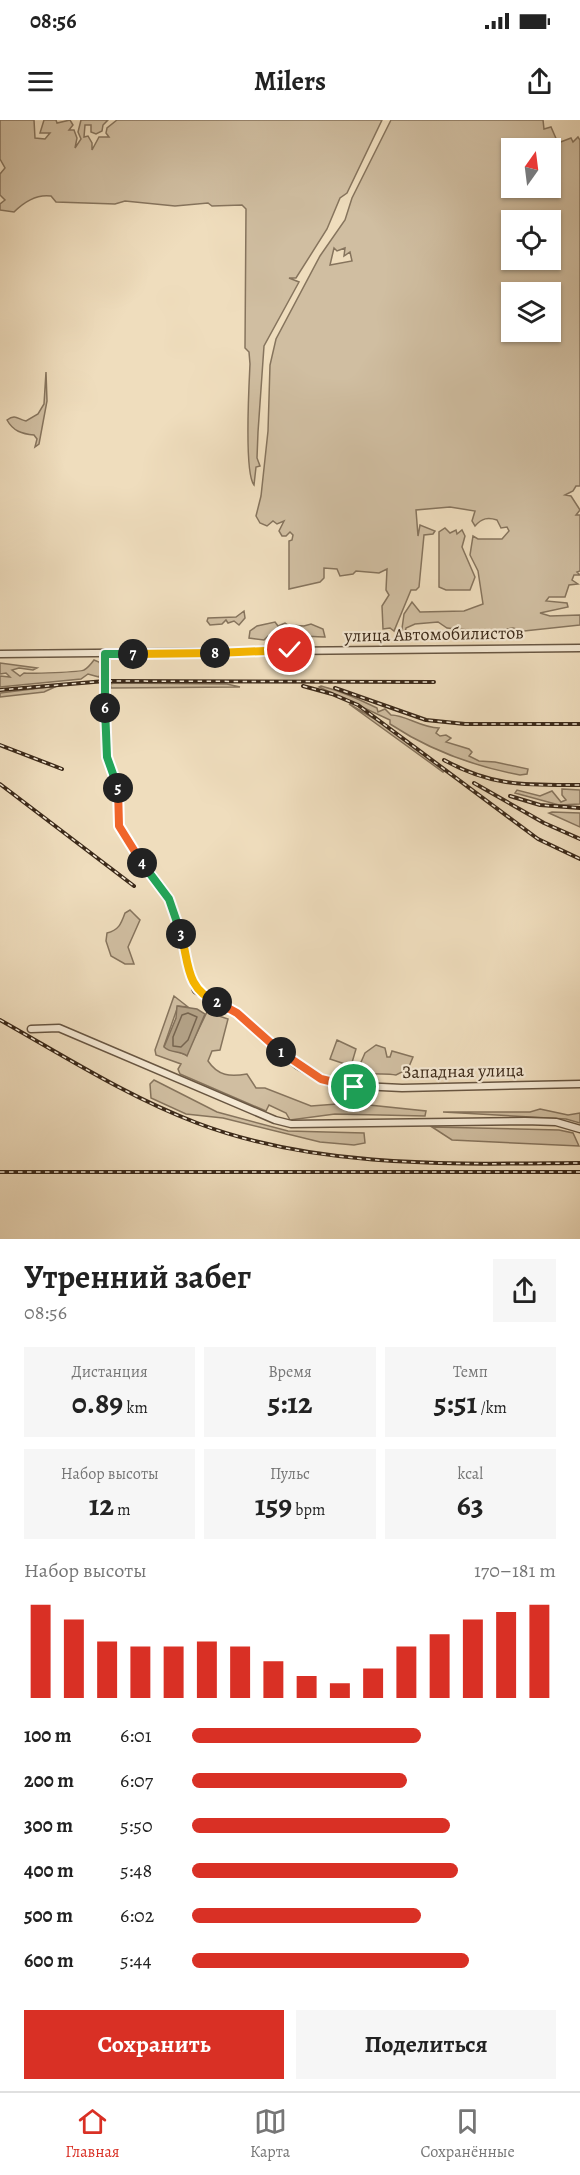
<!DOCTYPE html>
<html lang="ru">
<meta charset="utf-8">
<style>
body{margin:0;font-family:Alegreya,serif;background:#f6f6f6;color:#222;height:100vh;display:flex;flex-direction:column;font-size:22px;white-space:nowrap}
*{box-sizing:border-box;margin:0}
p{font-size:20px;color:#767676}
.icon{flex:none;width:33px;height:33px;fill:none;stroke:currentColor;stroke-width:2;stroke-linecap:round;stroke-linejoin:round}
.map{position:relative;height:1119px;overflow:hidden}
.panel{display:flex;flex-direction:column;background:#fff;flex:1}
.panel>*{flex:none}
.needle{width:39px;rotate:14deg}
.fabs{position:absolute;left:501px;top:18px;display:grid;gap:12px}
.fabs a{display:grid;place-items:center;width:60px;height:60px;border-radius:0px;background:#fff;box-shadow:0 2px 4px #0004;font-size:30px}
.pin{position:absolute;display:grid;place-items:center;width:51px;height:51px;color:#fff;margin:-26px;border:3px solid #fff;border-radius:50%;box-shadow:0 2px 6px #0007}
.km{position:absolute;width:30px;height:30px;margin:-15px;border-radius:50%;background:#222;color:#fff;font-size:16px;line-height:30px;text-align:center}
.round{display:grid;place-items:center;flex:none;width:63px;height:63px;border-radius:0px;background:#f6f6f6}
.overview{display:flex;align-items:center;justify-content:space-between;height:102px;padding:0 24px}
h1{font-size:33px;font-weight:600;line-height:45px}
.stats{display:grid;grid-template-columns:repeat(3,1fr);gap:9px;height:102px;padding:6px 24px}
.stats div{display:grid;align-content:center;border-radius:0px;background:#f6f6f6;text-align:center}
.stats b{font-size:30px;font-weight:600}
.stats small{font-size:16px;font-weight:400}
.stats p{font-size:16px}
.chart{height:168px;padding:12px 24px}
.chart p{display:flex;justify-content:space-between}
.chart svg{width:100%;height:108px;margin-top:6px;stroke:#d93025;stroke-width:6}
.cta{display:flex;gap:12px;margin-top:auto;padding:12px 24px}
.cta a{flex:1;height:69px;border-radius:0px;background:#d93025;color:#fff;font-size:24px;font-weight:600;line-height:69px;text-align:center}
.cta a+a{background:#f6f6f6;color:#222}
ul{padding:0 24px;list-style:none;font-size:20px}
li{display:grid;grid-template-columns:96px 72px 1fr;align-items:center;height:45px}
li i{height:15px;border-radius:8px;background:#d93025}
.status{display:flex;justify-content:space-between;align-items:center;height:42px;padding:0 30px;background:#fff;direction:ltr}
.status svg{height:16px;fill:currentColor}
header{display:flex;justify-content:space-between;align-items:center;height:78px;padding:0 24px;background:#fff;font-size:27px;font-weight:600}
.tab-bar{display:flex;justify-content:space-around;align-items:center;height:84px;border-top:2px solid #e0e0e0;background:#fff;font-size:16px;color:#767676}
.tab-bar a{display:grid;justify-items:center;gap:3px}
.tab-bar .current{color:#d93025}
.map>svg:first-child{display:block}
</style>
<div class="status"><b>08:56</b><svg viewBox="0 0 49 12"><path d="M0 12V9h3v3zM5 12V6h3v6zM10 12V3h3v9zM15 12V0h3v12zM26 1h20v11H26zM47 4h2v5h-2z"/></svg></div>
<header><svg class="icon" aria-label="menu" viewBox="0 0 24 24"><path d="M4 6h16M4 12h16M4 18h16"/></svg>Milers<svg class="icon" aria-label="share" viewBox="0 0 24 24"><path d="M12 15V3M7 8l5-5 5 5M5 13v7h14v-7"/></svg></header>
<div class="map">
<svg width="580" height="1119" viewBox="0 0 580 1119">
<rect width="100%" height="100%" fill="#efddbd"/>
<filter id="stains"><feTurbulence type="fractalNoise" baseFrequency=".00333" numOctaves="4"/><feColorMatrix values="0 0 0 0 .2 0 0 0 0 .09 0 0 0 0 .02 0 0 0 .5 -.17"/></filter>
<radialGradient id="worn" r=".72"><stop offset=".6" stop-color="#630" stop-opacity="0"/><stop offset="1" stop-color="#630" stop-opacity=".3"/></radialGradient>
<path fill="#d0bea1" stroke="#86745d" stroke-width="1.5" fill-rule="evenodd" d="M0,0H34L35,18L45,19L50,13H40L44,0H56L57,3L70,0L73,5L69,10H74L77,18L75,28L81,19L78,12L81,0H108L103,5L102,11L96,14L91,12V5H85L84,17L88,16L92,23V30L99,17H109L106,13L107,8L117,0H382L347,73L340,78L327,109L296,158H289L299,162L264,226L258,312L257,338L260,346L256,347L254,365C244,353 249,265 250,244L249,232L245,228L246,89L242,85L212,86L208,83L175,86L125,81L115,84L56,82L51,76C37,74 24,82 14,92L0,90V84L5,80L0,75V54L5,48L0,39Z
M391,0H543L544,9L551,7L558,23L571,18L573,22L578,17L580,20V366H576L573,371L565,375L571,376L580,390L576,395H580V451L577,452L580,455H574L572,460L578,464L569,465L565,477H549L546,481L567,483L568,487L540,493L550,496L580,495V505L524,511L513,508L489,512L447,508L438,502L415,504L406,508L405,513L414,520L406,521L401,516L404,494L412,482L420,492L464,491L483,484L478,451L470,435L473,416L478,419H502L509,411L507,407L501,408L497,400C488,397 482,398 475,406L472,401L475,391L450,387L416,390L418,416L420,405L435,411L433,414L424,415L419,467L416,470H411L394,511L390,508L383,509L382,486L389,475L386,470L387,449L379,453L356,451L353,454L340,456L337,449L324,448V458L320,462L289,469V421L292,420L293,415L290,412L286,416H282L279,411L284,401L277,404L273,401L267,406L260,403L256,396L261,376L268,311L270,245L276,219L320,136L345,100L352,78ZM512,28H550V68H512ZM512,100H550V140H512ZM334,128L337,131L345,128L344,136L350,132L352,141L330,145ZM512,172H550V212H512Z
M46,252L47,281L39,324L35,327L37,319L34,315C22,314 13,311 7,300C16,293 18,300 26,301L38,294L44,284Z
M445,408L450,413L456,410L457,414L462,410L465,416L462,427L475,457L470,470H446L439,467V412Z
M244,491L245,498L239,505L234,501L228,503L226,500L222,504L210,505L207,501L208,498L236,497Z
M275,502L278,506L285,503L288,505L304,506L311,504L323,509L325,517C310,517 298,515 283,516L280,520L268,516L264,520L249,518L250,511L257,506Z
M94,540L99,542L102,548L99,557L88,554L81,559L0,567V556L10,557L6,553L0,554V543L37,548L33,550L19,548L12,550L20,556L24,553C30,554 81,552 84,550C88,548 91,544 94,540Z
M115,563L227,564L240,567L111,568L110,564Z
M57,566L44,572L0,577V573Z
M321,566C341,571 358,579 377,588L378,592L385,589L391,595C406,595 421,608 439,608L436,613L440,616L446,615L451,618L446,622L469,629L472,632L469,636L479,641L495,642L528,649L527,654L520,655C472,646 431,631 390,604V600L319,567Z
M349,584L380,602L444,650L443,652Z
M562,669L580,670V684L559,685L515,673L517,670L540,676L552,671L561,682L566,680L562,675Z
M552,692L580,693V707L549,693Z
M130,790L140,800L128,827L134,844H125L111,836L106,821L107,813C119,810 121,804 125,793Z
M174,876L188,887L178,886L164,926L186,935L207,892L228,899L220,930L212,931L208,941C218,956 230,957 247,954L256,968H265L311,986L350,983L426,991L425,996L335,994L290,1000L286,993L269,985L266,991L180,954L178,949L181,944L156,935L155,930Z
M337,920L356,929L351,946L330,939Z
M376,925L385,928L387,937H390L392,931L413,937L408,949L396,955C382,952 371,957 358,949L365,933Z
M154,960L217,992L288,1011L364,1013L365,1023L354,1025L320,1022L223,998L186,994L151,978L150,964Z
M540,989L568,995L580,993V1003L566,999L443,992H530Z
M432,1007L559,1010L573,1013L579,1026L452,1020Z"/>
<path fill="#b2a085" stroke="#82705a" stroke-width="1.5" d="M177,886L197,889L205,894L187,936C181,930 171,934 164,927L176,898Z"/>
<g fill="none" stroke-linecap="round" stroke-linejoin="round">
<path stroke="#76644f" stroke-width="1.5" d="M188,893L197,897L188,920L181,927L173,926V917L182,895Z"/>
<g stroke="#685642" stroke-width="9">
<path id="street" d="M0,534L580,528
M105,534L107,637L118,667L119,706L169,779L196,870L235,892L297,945L321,959L340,965L402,968L580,964
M31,909L59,908L275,1000L291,1004L525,1001L556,1002L580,1009"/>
</g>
<use href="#street" stroke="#f5e9d4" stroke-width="6"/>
<g stroke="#3b2919" stroke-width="4">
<path id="rail" d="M303,566L332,574L358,585L538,719L580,739
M335,568L426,600L465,604H580
M0,570L105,561L434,562
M0,625L62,649
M444,640C493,667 526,665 580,665
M474,663L544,703L580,719
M0,664L134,766
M510,676L540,685L580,688
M0,900C64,936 128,977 197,1003C318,1049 453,1044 580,1043
M0,1052H580"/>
</g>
<use href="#rail" stroke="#f5e9d4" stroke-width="1.5" stroke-dasharray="4.5" stroke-linecap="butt"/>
</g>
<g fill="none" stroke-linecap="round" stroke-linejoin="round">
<g stroke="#fff" stroke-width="12">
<path id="split-1" d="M281,932L321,959L354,967"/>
</g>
<g stroke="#fff" stroke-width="12">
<path id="split-2" d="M217,882L237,893L281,932"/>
</g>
<g stroke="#fff" stroke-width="12">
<path id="split-3" d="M181,814C189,842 185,869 217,882"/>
</g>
<g stroke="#fff" stroke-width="12">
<path id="split-4" d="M142,743L169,779L181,814"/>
</g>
<g stroke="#fff" stroke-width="12">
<path id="split-5" d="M118,668L119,706L142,743"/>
</g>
<g stroke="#fff" stroke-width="12">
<path id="split-6" d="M105,588L107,637L118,668"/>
</g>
<g stroke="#fff" stroke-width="12">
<path id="split-7" d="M105,588V534H133"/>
</g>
<g stroke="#fff" stroke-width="12">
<path id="split-8" d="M133,534L215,533"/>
</g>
<g stroke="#fff" stroke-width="12">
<path id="split-9" d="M215,533L290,530"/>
</g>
<use href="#split-1" stroke="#f0652b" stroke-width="8"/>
<use href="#split-2" stroke="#f0652b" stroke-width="8"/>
<use href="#split-3" stroke="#f5b400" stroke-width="8"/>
<use href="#split-4" stroke="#22a559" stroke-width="8"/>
<use href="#split-5" stroke="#f0652b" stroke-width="8"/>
<use href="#split-6" stroke="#22a559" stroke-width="8"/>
<use href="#split-7" stroke="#22a559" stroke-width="8"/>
<use href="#split-8" stroke="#f5b400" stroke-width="8"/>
<use href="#split-9" stroke="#f5b400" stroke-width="8"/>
</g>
<g text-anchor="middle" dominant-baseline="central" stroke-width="4.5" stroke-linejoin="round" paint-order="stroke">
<g font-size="18" fill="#3b2919" stroke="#f5e9d4">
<text transform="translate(434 514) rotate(-1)">улица Автомобилистов</text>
<text transform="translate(463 951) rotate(-1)">Западная улица</text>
</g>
</g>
<rect width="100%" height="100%" filter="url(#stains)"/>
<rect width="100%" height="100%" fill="url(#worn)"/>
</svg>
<div class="fabs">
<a><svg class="needle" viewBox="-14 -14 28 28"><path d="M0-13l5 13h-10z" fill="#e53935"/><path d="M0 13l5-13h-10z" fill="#767676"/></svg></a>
<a><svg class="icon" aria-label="locate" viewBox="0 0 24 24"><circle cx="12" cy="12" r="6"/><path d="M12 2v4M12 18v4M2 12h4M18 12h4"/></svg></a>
<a><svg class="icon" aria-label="layers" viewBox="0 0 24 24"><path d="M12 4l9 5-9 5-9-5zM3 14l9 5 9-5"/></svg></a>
</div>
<div class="pin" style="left:354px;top:967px;background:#1e9e55"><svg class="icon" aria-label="arrive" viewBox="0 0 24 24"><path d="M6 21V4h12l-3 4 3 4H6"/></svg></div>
<div class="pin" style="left:290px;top:530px;background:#d93025"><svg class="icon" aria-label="check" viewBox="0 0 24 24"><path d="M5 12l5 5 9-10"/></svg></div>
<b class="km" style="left:281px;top:932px">1</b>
<b class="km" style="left:217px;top:882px">2</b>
<b class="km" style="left:181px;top:814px">3</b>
<b class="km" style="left:142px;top:743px">4</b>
<b class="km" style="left:118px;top:668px">5</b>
<b class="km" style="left:105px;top:588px">6</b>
<b class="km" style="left:133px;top:534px">7</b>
<b class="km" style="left:215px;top:533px">8</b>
</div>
<section class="panel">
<div class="overview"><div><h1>Утренний забег</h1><p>08:56</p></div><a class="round"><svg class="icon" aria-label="share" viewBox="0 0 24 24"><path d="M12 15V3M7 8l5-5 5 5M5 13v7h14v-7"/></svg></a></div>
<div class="stats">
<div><p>Дистанция</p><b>0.89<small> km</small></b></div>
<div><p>Время</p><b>5:12</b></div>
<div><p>Темп</p><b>5:51<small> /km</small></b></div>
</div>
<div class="stats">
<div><p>Набор высоты</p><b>12<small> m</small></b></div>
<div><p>Пульс</p><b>159<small> bpm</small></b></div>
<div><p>kcal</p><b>63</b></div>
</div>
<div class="chart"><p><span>Набор высоты</span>170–181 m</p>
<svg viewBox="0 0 160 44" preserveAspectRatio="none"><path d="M5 44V6M15 44V12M25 44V21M35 44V23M45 44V23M55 44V21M65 44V23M75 44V29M85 44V35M95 44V38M105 44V32M115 44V23M125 44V18M135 44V12M145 44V9M155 44V6"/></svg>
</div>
<ul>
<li><b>100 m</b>6:01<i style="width:63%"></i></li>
<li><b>200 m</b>6:07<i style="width:59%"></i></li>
<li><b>300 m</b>5:50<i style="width:71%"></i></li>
<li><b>400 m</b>5:48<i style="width:73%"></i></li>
<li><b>500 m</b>6:02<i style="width:63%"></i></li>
<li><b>600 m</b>5:44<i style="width:76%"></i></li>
</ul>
<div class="cta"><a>Сохранить</a><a>Поделиться</a></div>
</section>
<nav class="tab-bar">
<a class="current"><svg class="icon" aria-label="home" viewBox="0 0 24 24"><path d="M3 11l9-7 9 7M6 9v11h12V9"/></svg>Главная</a>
<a><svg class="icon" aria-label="map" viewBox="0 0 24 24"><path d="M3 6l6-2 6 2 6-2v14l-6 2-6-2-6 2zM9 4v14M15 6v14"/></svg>Карта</a>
<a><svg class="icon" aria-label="saved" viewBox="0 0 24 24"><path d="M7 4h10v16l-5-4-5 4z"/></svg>Сохранённые</a>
</nav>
